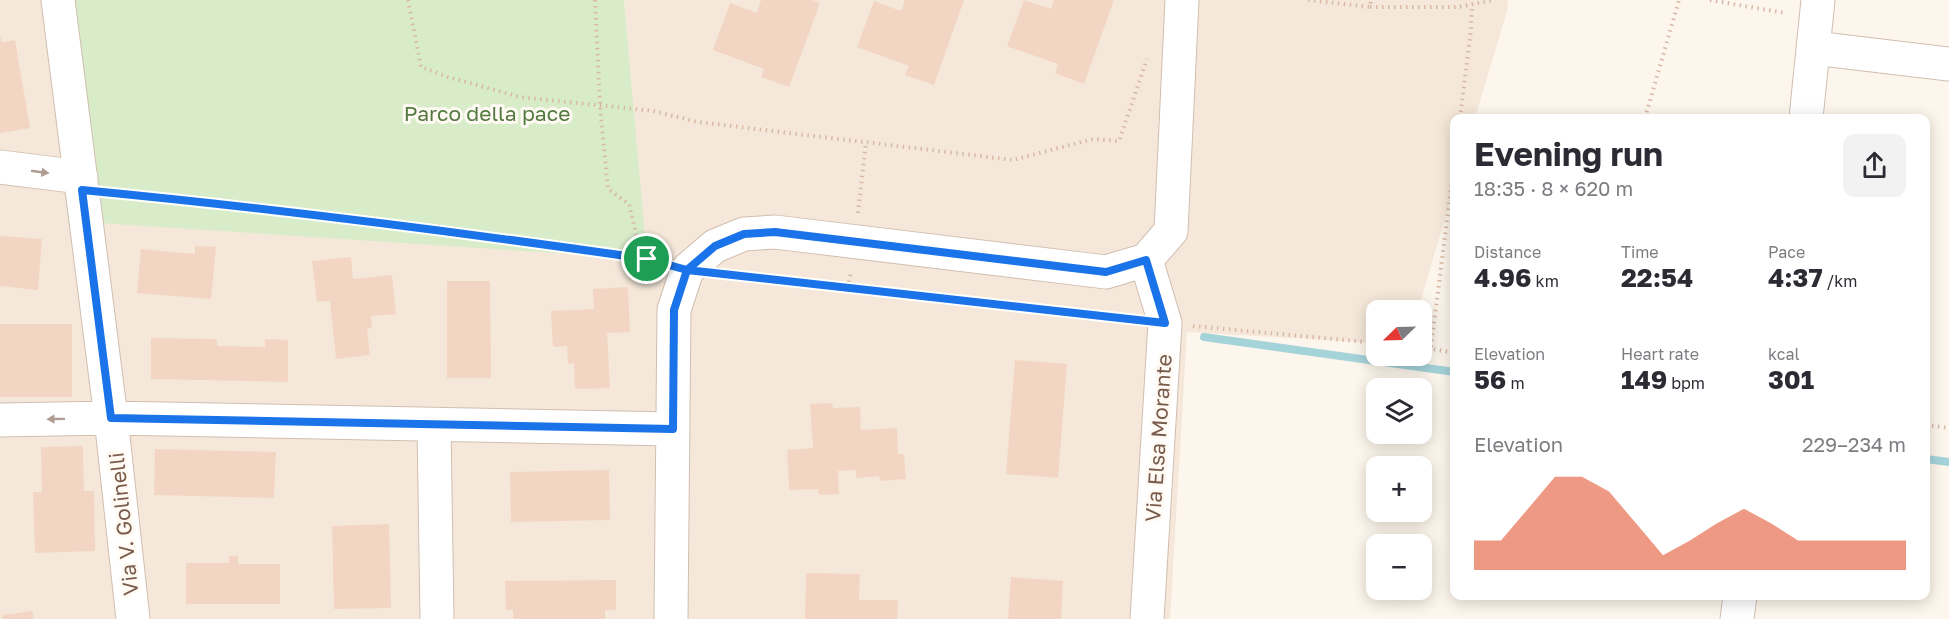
<!DOCTYPE html>
<meta charset="utf-8">
<style>
body{margin:0;font-family:"Golos Text",sans-serif;background:#f2f2f3;color:#2b2b33;height:100vh;display:flex;flex-direction:column;font-size:22px;white-space:nowrap}
*{box-sizing:border-box;margin:0}
p{font-size:20px;color:#7c7c81}
.icon{flex:none;width:33px;height:33px;fill:none;stroke:currentColor;stroke-width:2;stroke-linecap:round;stroke-linejoin:round}
.map{position:relative;flex:1;overflow:hidden}
.drawer{position:absolute;left:1450px;top:114px;width:480px;height:486px;display:flex;flex-direction:column;background:#fff;border-radius:12px;box-shadow:0 3px 15px #0003}
.drawer>*{flex:none}
.needle{width:39px;rotate:247deg}
.fabs{position:absolute;left:1366px;top:300px;display:grid;gap:12px}
.fabs a{display:grid;place-items:center;width:66px;height:66px;border-radius:12px;background:#fff;box-shadow:0 3px 15px #0003;font-size:30px}
.pin{position:absolute;display:grid;place-items:center;width:51px;height:51px;color:#fff;margin:-26px;border:3px solid #fff;border-radius:50%;box-shadow:0 2px 6px #0007}
.round{display:grid;place-items:center;flex:none;width:63px;height:63px;border-radius:12px;background:#f2f2f3}
.head{display:flex;align-items:center;justify-content:space-between;height:102px;padding:0 24px}
h1{font-size:33px;font-weight:700;line-height:45px}
.stats{display:grid;grid-template-columns:repeat(3,1fr);gap:9px;height:102px;padding:6px 24px}
.stats div{display:grid;align-content:center}
.stats b{font-size:26px;font-weight:700}
.stats small{font-size:16px;font-weight:400}
.stats p{font-size:16px}
.chart{height:168px;padding:12px 24px}
.chart p{display:flex;justify-content:space-between}
.chart svg{width:100%;height:108px;margin-top:6px;fill:#e76f51;opacity:.7}
.map>svg:first-child{display:block}
</style>
<div class="map">
<svg width="1949" height="619" viewBox="0 0 1949 619">
<rect width="100%" height="100%" fill="#fdf6ec"/>
<path fill="#f5e8da" d="M0,0H44L646,259L624,0H1508L1507,11L1475,118H1455V185L1418,310H1377V343L1187,332L1170,619H0Z"/>
<path fill="#d8ecc9" d="M44,0H624L647,259L68,221Z"/>
<g fill="none" stroke-linecap="round" stroke-linejoin="round">
<path stroke="#a5d3da" stroke-width="8" d="M1204,337L1455,372
M1926,459L1949,462"/>
</g>
<path fill="#f3d5c3" d="M761,0H812L820,3L789,87L761,77L764,69L713,50L730,3L757,13Z
M905,0H964L934,85L905,75L909,66L857,47L874,1L901,11Z
M1024,0L1051,9L1054,0H1114L1084,84L1055,73L1058,64L1007,46Z
M0,36L2,42L15,40L30,128L0,133Z
M0,236L42,239L38,290L0,286Z
M195,246L216,247L211,299L137,293L141,249L195,254Z
M351,257L353,279L392,275L396,314L371,316L372,328L367,329L370,355L336,359L330,301L317,302L312,261Z
M447,281H490L491,378H447Z
M628,287L630,332L607,333L610,388L575,389L574,363L568,364L567,346L553,347L551,311L594,309L593,289Z
M0,324H72V397H0Z
M151,338L217,339V346L265,347V339L288,340V382L151,379Z
M1015,360L1067,364L1058,478L1006,474Z
M832,403L833,408L860,407L861,430L897,428L898,454H904L906,479L880,481L879,476L856,478V470L838,471L839,494L819,495L818,489L789,490L787,450L813,448L810,404Z
M83,446L84,491H94L95,551L35,553L33,492H42L41,447Z
M155,449L276,452L274,498L154,495Z
M609,470L610,520L511,522L510,472Z
M389,524L391,608L334,609L332,526Z
M229,556H238V564H280V604H186V563H229Z
M806,573L860,574L859,600H898L897,619H805Z
M1011,577L1063,581L1061,619H1008Z
M616,580V610H605V619H513V610H506L505,581Z
M32,611L34,619H2V615Z"/>
<g fill="none" stroke-linecap="round" stroke-linejoin="round">
<g stroke="#d1beb0" stroke-width="35">
<path id="minor" d="M58,0L111,418L133,619
M1814,48L1949,64
M1806,118L1818,0
M0,167L81,177
M1146,260L1165,323L1147,619
M0,420L111,418L673,429
M434,425L437,619
M671,619L674,310L687,270L715,246L744,234L775,232L1106,272L1146,260L1171,231L1182,0
M1737,619L1740,596"/>
</g>
<path stroke="#d9b8a5" stroke-width="4" stroke-dasharray="1.5 4.5" stroke-linecap="butt" d="M408,0L421,67L448,77L520,97L653,111L698,122L1013,160L1093,139L1119,141L1147,59
M595,0L600,105L608,189L629,204L639,246L647,259L659,262
M1308,0L1370,7L1371,0
M1710,0L1785,13
M1370,7H1459L1493,0
M1460,118L1471,30L1472,5
M1645,118L1679,0
M113,193C292,210 469,233 647,259
M858,213L866,142
M728,275L1132,320
M848,288L851,271
M1193,326L1377,343
M1422,347L1455,353
M1431,347L1455,156
M1926,425L1949,428"/>
<use href="#minor" stroke="#fff" stroke-width="33"/>
</g>
<defs><path id="oneway-solid" d="M-6-.8H1V-3.2L6.5 0L1 3.2V.8H-6Z" transform="scale(1.5)"/></defs>
<g fill="#af9d94">
<use href="#oneway-solid" transform="translate(40 172) rotate(8)"/>
<use href="#oneway-solid" transform="translate(56 419) rotate(179)"/>
</g>
<g fill="none" stroke-linecap="round" stroke-linejoin="round">
<g stroke="#fff" stroke-width="12">
<path id="route" d="M647,259C459,232 271,208 82,190L111,418L673,429L674,310L687,270L1165,323L1146,260L1106,272L775,232L744,234L715,246L687,270L647,259"/>
</g>
<use href="#route" stroke="#1a73e8" stroke-width="8"/>
</g>
<g text-anchor="middle" dominant-baseline="central" stroke-width="6" stroke-linejoin="round" paint-order="stroke">
<g font-size="21" fill="#537a41" stroke="#fffaf3">
<text x="487" y="113">Parco della pace</text>
</g>
<g font-size="21" fill="#7a5c4d" stroke="#fffaf3">
<text transform="translate(1158 438) rotate(-86)">Via Elsa Morante</text>
<text transform="translate(123 524) rotate(-96)">Via V. Golinelli</text>
</g>
</g>
</svg>
<div class="fabs">
<a><svg class="needle" viewBox="-14 -14 28 28"><path d="M0-13l5 13h-10z" fill="#e53935"/><path d="M0 13l5-13h-10z" fill="#7c7c81"/></svg></a>
<a><svg class="icon" aria-label="layers" viewBox="0 0 24 24"><path d="M12 4l9 5-9 5-9-5zM3 14l9 5 9-5"/></svg></a>
<a>+</a>
<a>−</a>
</div>
<div class="pin" style="left:647px;top:259px;background:#1e9e55"><svg class="icon" aria-label="arrive" viewBox="0 0 24 24"><path d="M6 21V4h12l-3 4 3 4H6"/></svg></div>
<section class="drawer">
<div class="head"><div><h1>Evening run</h1><p>18:35 · 8 × 620 m</p></div><a class="round"><svg class="icon" aria-label="share" viewBox="0 0 24 24"><path d="M12 15V3M7 8l5-5 5 5M5 13v7h14v-7"/></svg></a></div>
<div class="stats">
<div><p>Distance</p><b>4.96<small> km</small></b></div>
<div><p>Time</p><b>22:54</b></div>
<div><p>Pace</p><b>4:37<small> /km</small></b></div>
</div>
<div class="stats">
<div><p>Elevation</p><b>56<small> m</small></b></div>
<div><p>Heart rate</p><b>149<small> bpm</small></b></div>
<div><p>kcal</p><b>301</b></div>
</div>
<div class="chart"><p><span>Elevation</span>229–234 m</p>
<svg viewBox="0 0 160 44" preserveAspectRatio="none"><path d="M0 44V32L10 32L20 19L30 6L40 6L50 12L60 25L70 38L80 32L90 25L100 19L110 25L120 32L130 32L140 32L150 32L160 32V44z"/></svg>
</div>
</section>
</div>
